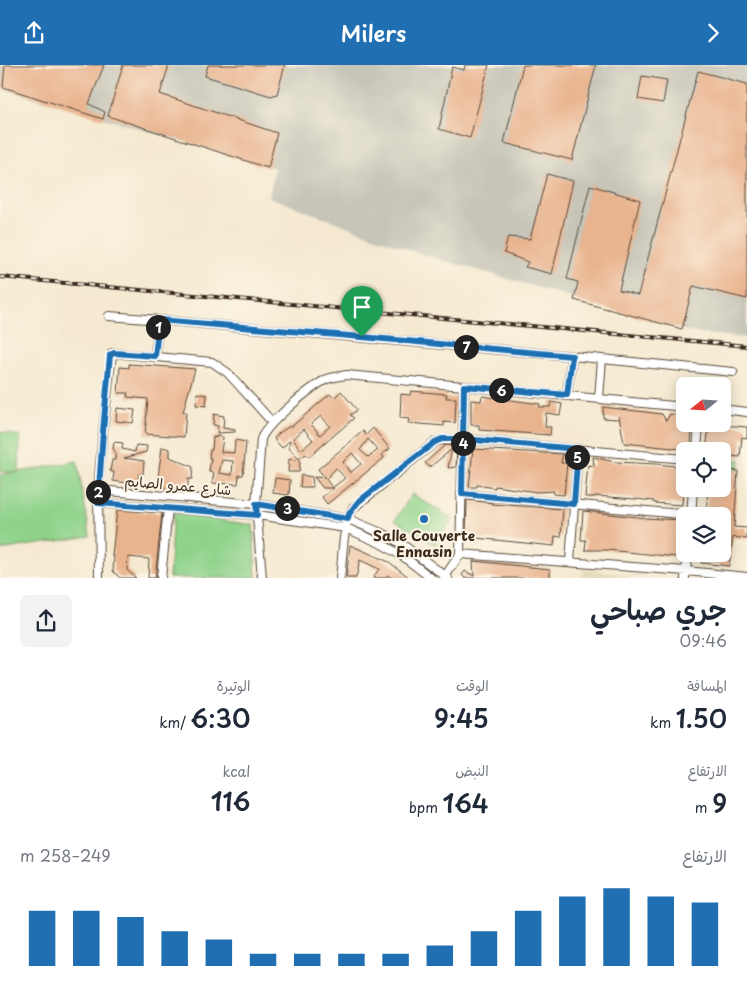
<!DOCTYPE html>
<html lang="ar">
<meta charset="utf-8">
<style>
body{margin:0;font-family:"Playpen Sans","Playpen Sans Arabic",sans-serif;background:#f2f2f3;color:#1f2937;direction:rtl;height:100vh;display:flex;flex-direction:column;font-size:19px;white-space:nowrap}
*{box-sizing:border-box;margin:0}
p{font-size:16px;color:#747a83}
.icon{flex:none;width:28px;height:28px;fill:none;stroke:currentColor;stroke-width:2;stroke-linecap:round;stroke-linejoin:round}
.map{position:relative;height:513px;overflow:hidden;direction:ltr}
.sheet{display:flex;flex-direction:column;background:#fff;flex:1}
.sheet>*{flex:none}
.needle{width:32px;rotate:252deg}
.buttons{position:absolute;left:676px;top:312px;display:grid;gap:10px}
.buttons a{display:grid;place-items:center;width:55px;height:55px;border-radius:8px;background:#fff;box-shadow:0 2px 12px #0003;font-size:25px}
.pin{position:absolute;display:grid;place-items:center;width:42px;height:42px;color:#fff;margin:-51px -21px;border-radius:50% 50% 50% 0;rotate:-45deg;box-shadow:0 0 5px #0007}
.pin .icon{rotate:45deg}
.km{position:absolute;width:25px;height:25px;margin:-12px;border-radius:50%;background:#222;color:#fff;font-size:14px;line-height:25px;text-align:center}
.round{display:grid;place-items:center;flex:none;width:52px;height:52px;border-radius:8px;background:#f2f2f3}
.summary{display:flex;align-items:center;justify-content:space-between;height:85px;padding:0 20px}
h1{font-size:28px;font-weight:600;line-height:38px}
.metrics{display:grid;grid-template-columns:repeat(3,1fr);gap:8px;height:85px;padding:5px 20px}
.metrics div{display:grid;align-content:center}
.metrics b{font-size:25px;font-weight:600}
.metrics small{font-size:14px;font-weight:400}
.metrics p{font-size:14px}
.chart{height:140px;padding:10px 20px}
.chart p{display:flex;justify-content:space-between}
.chart svg{width:100%;height:90px;margin-top:5px;stroke:#1f6fb2;stroke-width:6}
header{display:flex;justify-content:space-between;align-items:center;height:65px;padding:0 20px;background:#1f6fb2;color:#fff;font-size:22px;font-weight:600}
.map>svg:first-child{display:block}
</style>
<header><svg class="icon" aria-label="forward" viewBox="0 0 24 24"><path d="M9 5l7 7-7 7"/></svg>Milers<svg class="icon" aria-label="share" viewBox="0 0 24 24"><path d="M12 15V3M7 8l5-5 5 5M5 13v7h14v-7"/></svg></header>
<div class="map">
<svg width="747" height="513" viewBox="0 0 747 513">
<rect width="100%" height="100%" fill="#fcf5e5"/>
<filter id="ink" filterUnits="userSpaceOnUse"><feTurbulence type="fractalNoise" baseFrequency=".02" numOctaves="2"/><feDisplacementMap in="SourceGraphic" scale="10" xChannelSelector="R" yChannelSelector="G"/><feConvolveMatrix kernelMatrix="1 2 1 2 8 2 1 2 1" color-interpolation-filters="sRGB"/></filter>
<filter id="wash" filterUnits="userSpaceOnUse"><feTurbulence type="fractalNoise" baseFrequency=".0096" numOctaves="4" result="noise"/><feDisplacementMap in="SourceGraphic" scale="20" xChannelSelector="R" yChannelSelector="G"/><feGaussianBlur stdDeviation="1.12" result="paint"/><feColorMatrix in="noise" values="0 0 0 0 0 0 0 0 0 0 0 0 0 0 0 0 0 1.4 0 .05"/><feComposite in="paint" operator="in"/></filter>
<g filter="url(#wash)">
<rect width="100%" height="100%" fill="#f5ead1"/>
<path fill="#e4dbba" d="M583,504L658,513H659H582Z"/>
<path fill="#c6c5b8" d="M0,0H747V273L695,268L418,188L269,132L275,103L0,23Z"/>
<path fill="#8fd38b" stroke="#657e54" d="M0,367L20,371L19,407L77,396L90,471L0,485V410L18,407H0Z
M723,393L740,395L739,405L723,403Z
M412,429L453,454L435,480L395,455Z
M173,448L253,460L256,513H169Z"/>
<g id="blocks">
<path fill="#e9b38e" fill-rule="evenodd" d="M5,0H104L89,39L105,47L103,54L3,22Z
M123,0H169L160,29L277,68L268,103L108,51Z
M208,0H285L277,29L271,31L205,11Z
M465,0H489L470,73L439,64L452,2L464,5Z
M523,0H596L572,95L504,78Z
M698,6L747,19V234L693,221L682,264L574,235L578,217L567,214L590,120L640,135L619,225L638,230Z
M642,11L667,15L663,38L638,34Z
M547,109L573,116L552,209L525,202L528,197L504,188L508,172L530,174Z
M129,299L195,304L183,347H186L184,372L145,369L148,334L127,332L128,328H118L120,302L129,303Z
M341,326L357,345L350,350L354,353L309,392L306,389L299,394L289,383L290,375L282,383L274,374L279,368L290,361L291,362L330,329L334,333ZM321,351L330,361L320,370L311,359ZM304,364L313,375L301,385L293,374Z
M411,326L447,329L446,333H456L455,358L444,357V361L408,358L409,354L400,353L401,329L410,330Z
M197,328L207,330L206,341L196,340Z
M482,331L540,339L539,342H550L551,337L562,339L560,350L546,348L545,362H551L550,370L479,365V360H471V335L481,336Z
M603,342L662,349L666,356L670,349L684,351L685,359H692L691,381L682,379V384L624,378L619,351L618,354L603,353Z
M117,343L135,345L133,358L116,356Z
M214,349L224,351L223,363L235,365V367L217,368L218,361L213,360Z
M709,359L747,362V373L742,372L740,392L722,390V386H706Z
M373,363L390,384L382,389L384,393L379,397L327,439L322,432L334,423H323L314,412L325,413L318,404L363,366L366,370ZM368,374L378,385L368,392L360,385ZM352,388L361,399L350,408L343,397ZM336,403L345,413L332,423L326,414Z
M216,371L223,372L221,387L234,388L235,375L246,377L243,410H239L238,419L212,418L214,408L209,407L211,393H209L210,385H212L213,372L216,373ZM222,395L233,396L232,410L219,408Z
M114,377L123,378L122,384L135,387L136,380L147,381L146,387L124,393L144,396L143,409H139L137,419L113,416L114,407L110,406L112,395H115V386L113,384Z
M445,380L457,381L456,402L448,403L452,384L430,402L425,398Z
M162,382L170,384V392L193,402L192,414H188V424L161,422L163,412H158Z
M473,384L563,389L561,398H567L564,430L553,429L554,426L537,427L495,421V423L477,420V422H469Z
M593,392L615,397L656,399L685,402L682,440L654,438V436L636,434L595,431V432H585L588,400L594,401Z
M289,394L300,396L299,407H288Z
M722,404L738,406L734,462L747,463V474L733,472L729,501L701,498L702,489H722V451H706L708,424H722Z
M301,410L312,412L313,422H300Z
M275,413L290,415L289,430L273,428Z
M467,435L493,438L492,439L563,444L561,472L555,471L554,481L466,472Z
M117,445L162,448L155,513H148L149,494L128,492L127,505L136,513H120L113,506L114,491H112Z
M583,446L645,453L680,455L677,492L607,485H585L586,475H581Z
M350,480L389,497L410,513H392L387,510L385,513H373L379,504L360,495L356,513H346Z
M473,496L550,504V513H465L462,510L465,506L474,511Z"/>
</g>
</g>
<g filter="url(#ink)">
<use href="#blocks" fill-opacity="0" stroke="#574739" stroke-width="1"/>
<g fill="none" stroke-linecap="round" stroke-linejoin="round">
<g stroke="#574739" stroke-width="10">
<path id="street" d="M109,251L159,255
M155,291L159,255L572,291L733,307
M567,330L572,291
M599,333L602,294
M722,344L747,347
M697,386L699,359
M98,425L256,439L348,454L384,469L399,477L448,513
M461,429L691,450
M98,438L257,450L346,463L380,478L404,492L431,513
M691,451L693,424
M460,489L464,321
M570,497L578,384
M99,513L98,425L103,366L112,288L212,297L228,308L272,357
M161,513L168,443
M262,513L256,439L261,374C267,358 311,322 327,314C334,312 340,311 347,310L685,342
M340,513C343,492 342,460 353,443L435,377L442,375L463,374L685,394
M444,513L460,489L686,506L747,512
M685,513L688,489"/>
</g>
<use href="#street" stroke="#fff" stroke-width="8"/>
<g stroke="#3b2a1e" stroke-width="4">
<path id="rail" d="M0,212L747,281"/>
</g>
<use href="#rail" stroke="#fcf5e5" stroke-width="2" stroke-dasharray="5.5" stroke-linecap="butt"/>
</g>
</g>
<g fill="none" stroke-linecap="round" stroke-linejoin="round" filter="url(#ink)">
<g stroke="#fff" stroke-width="10">
<path id="route" d="M362,272L159,255L155,291L114,288L110,290L103,366L98,438L257,450L256,439L348,454L349,449L358,437L435,377L442,374H463L462,429L574,439L578,384L463,374L464,321L567,330L572,291L362,272"/>
</g>
<use href="#route" stroke="#1f6fb2" stroke-width="6"/>
</g>
<circle fill="#1f6fb2" stroke="#fcf5e5" stroke-width="2" cx="424" cy="454" r="5"/>
<g text-anchor="middle" dominant-baseline="central" stroke-width="4" stroke-linejoin="round" paint-order="stroke">
<g font-size="14" fill="#3b2a1e" stroke="#fcf5e5">
<text transform="translate(178 420) rotate(5)">شارع عمرو الصايم</text>
</g>
<g font-size="14" font-weight="bold" fill="#3b2a1e" stroke="#fcf5e5">
<text x="424" y="470">Salle Couverte<tspan x="424" dy="16">Ennasin</tspan></text>
</g>
</g>
</svg>
<div class="buttons">
<a><svg class="needle" viewBox="-14 -14 28 28"><path d="M0-13l5 13h-10z" fill="#e53935"/><path d="M0 13l5-13h-10z" fill="#747a83"/></svg></a>
<a><svg class="icon" aria-label="locate" viewBox="0 0 24 24"><circle cx="12" cy="12" r="6"/><path d="M12 2v4M12 18v4M2 12h4M18 12h4"/></svg></a>
<a><svg class="icon" aria-label="layers" viewBox="0 0 24 24"><path d="M12 4l9 5-9 5-9-5zM3 14l9 5 9-5"/></svg></a>
</div>
<div class="pin" style="left:362px;top:272px;background:#1e9e55"><svg class="icon" aria-label="arrive" viewBox="0 0 24 24"><path d="M6 21V4h12l-3 4 3 4H6"/></svg></div>
<b class="km" style="left:158px;top:262px">1</b>
<b class="km" style="left:98px;top:427px">2</b>
<b class="km" style="left:287px;top:443px">3</b>
<b class="km" style="left:463px;top:378px">4</b>
<b class="km" style="left:577px;top:392px">5</b>
<b class="km" style="left:501px;top:325px">6</b>
<b class="km" style="left:466px;top:282px">7</b>
</div>
<section class="sheet">
<div class="summary"><div><h1>جري صباحي</h1><p>09:46</p></div><a class="round"><svg class="icon" aria-label="share" viewBox="0 0 24 24"><path d="M12 15V3M7 8l5-5 5 5M5 13v7h14v-7"/></svg></a></div>
<div class="metrics">
<div><p>المسافة</p><b>1.50<small> km</small></b></div>
<div><p>الوقت</p><b>9:45</b></div>
<div><p>الوتيرة</p><b>6:30<small> /km</small></b></div>
</div>
<div class="metrics">
<div><p>الارتفاع</p><b>9<small> m</small></b></div>
<div><p>النبض</p><b>164<small> bpm</small></b></div>
<div><p>kcal</p><b>116</b></div>
</div>
<div class="chart"><p><span>الارتفاع</span>249–258 m</p>
<svg viewBox="0 0 160 44" preserveAspectRatio="none"><path d="M5 44V17M15 44V17M25 44V20M35 44V27M45 44V31M55 44V38M65 44V38M75 44V38M85 44V38M95 44V34M105 44V27M115 44V17M125 44V10M135 44V6M145 44V10M155 44V13"/></svg>
</div>
</section>
